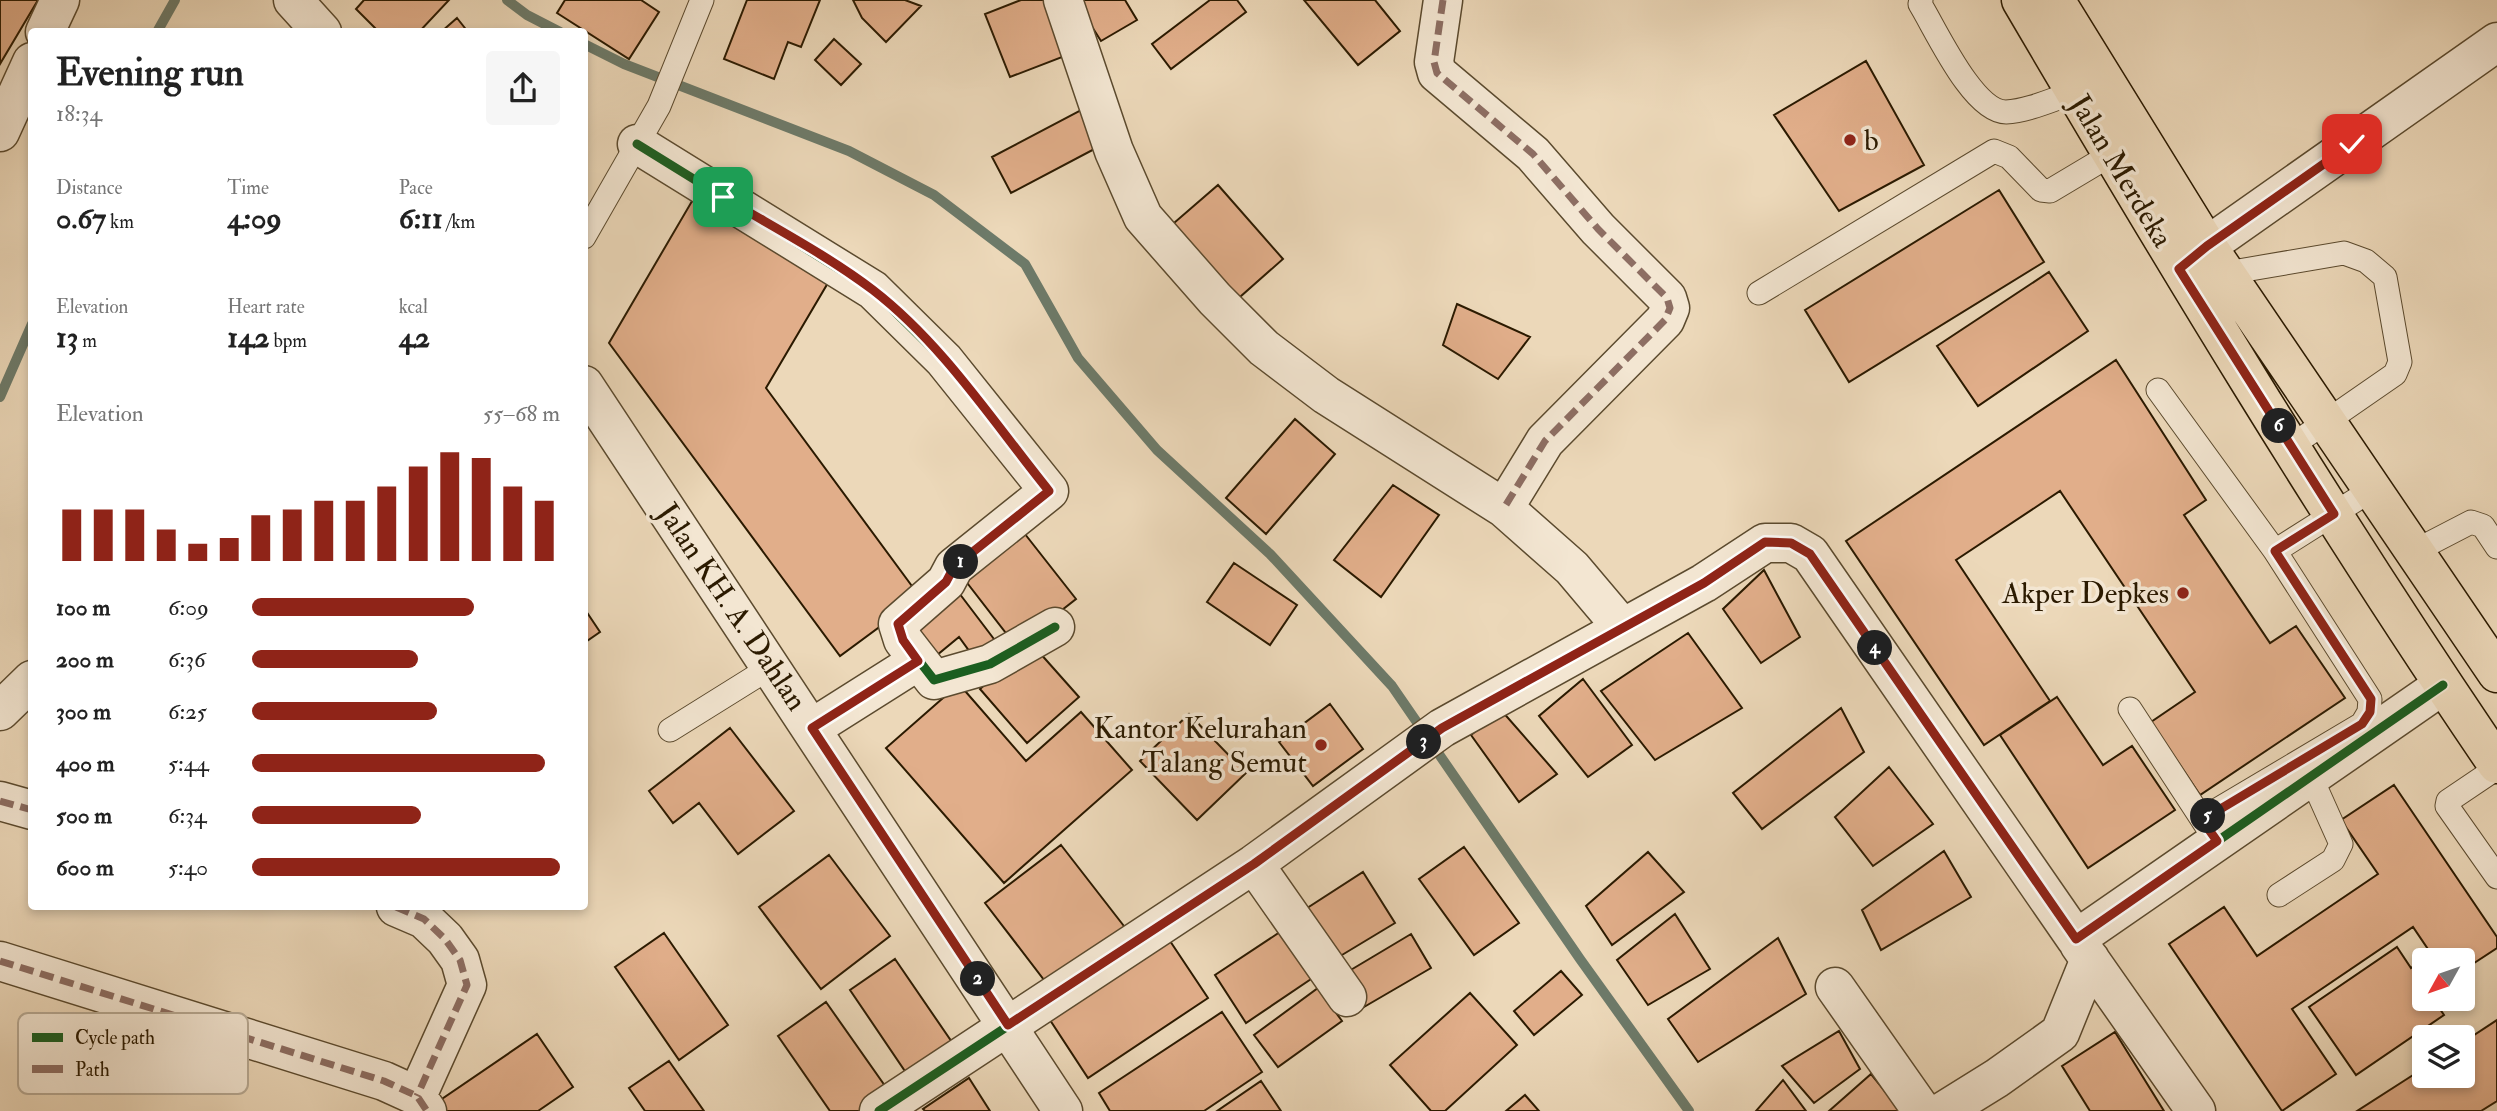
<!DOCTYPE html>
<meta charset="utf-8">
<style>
body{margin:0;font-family:"IM FELL Double Pica",serif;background:#f6f6f6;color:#222;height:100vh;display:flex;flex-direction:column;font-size:26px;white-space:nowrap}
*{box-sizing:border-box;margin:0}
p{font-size:23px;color:#767676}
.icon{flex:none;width:38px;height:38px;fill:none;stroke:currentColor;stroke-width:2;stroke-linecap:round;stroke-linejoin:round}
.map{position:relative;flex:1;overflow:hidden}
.panel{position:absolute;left:28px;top:28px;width:560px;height:882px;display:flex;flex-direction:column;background:#fff;border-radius:7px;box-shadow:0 4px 10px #0003}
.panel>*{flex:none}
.needle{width:46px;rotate:230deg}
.tools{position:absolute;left:2412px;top:948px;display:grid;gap:14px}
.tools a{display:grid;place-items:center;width:63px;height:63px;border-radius:7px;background:#fff;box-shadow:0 4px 10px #0003;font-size:35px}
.pin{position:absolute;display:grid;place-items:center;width:60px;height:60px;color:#fff;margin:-30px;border-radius:14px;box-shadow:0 4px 10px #0006}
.km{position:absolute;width:35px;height:35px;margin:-18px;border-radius:50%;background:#222;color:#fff;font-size:19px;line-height:35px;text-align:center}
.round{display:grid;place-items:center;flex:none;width:74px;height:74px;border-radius:7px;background:#f6f6f6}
.overview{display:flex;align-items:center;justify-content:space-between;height:119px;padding:0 28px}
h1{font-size:38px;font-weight:800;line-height:52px}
.stats{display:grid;grid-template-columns:repeat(3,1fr);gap:10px;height:119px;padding:7px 28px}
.stats div{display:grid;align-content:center}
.stats b{font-size:30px;font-weight:800}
.stats small{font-size:19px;font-weight:400}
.stats p{font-size:19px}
.chart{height:196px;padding:14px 28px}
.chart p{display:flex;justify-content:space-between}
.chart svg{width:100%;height:126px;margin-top:7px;stroke:#8f2418;stroke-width:6}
ul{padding:0 28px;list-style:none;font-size:23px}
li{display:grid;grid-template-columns:112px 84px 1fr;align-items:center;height:52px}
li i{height:18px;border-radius:9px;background:#8f2418}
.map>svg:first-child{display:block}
</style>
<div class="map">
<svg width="2497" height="1111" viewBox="0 0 2497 1111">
<rect width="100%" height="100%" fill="#ecd8b9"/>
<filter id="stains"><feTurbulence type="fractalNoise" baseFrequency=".00286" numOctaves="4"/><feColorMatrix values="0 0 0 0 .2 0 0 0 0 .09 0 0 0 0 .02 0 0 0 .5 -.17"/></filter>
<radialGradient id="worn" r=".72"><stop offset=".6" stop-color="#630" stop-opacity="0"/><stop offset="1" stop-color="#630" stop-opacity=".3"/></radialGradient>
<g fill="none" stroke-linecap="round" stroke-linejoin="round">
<path stroke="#6d7a69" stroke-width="10" d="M507,0L527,15L560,32
M157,32L175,0
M584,44L624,64L849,151L934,195L1025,264L1078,358L1157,450L1270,554L1392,686L1580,959L1689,1111
M0,397L32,324"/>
</g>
<path fill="#e1ae8a" stroke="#2b1a00" stroke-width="2" d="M0,0H38L0,64Z
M364,0H449L419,32H379L356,9Z
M565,0H641L659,12L629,59L557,13Z
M747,0H820L801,47L788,42L774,79L724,59Z
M853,0H905L921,6L886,42L862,18Z
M1021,0H1048L1070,54L1010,77L985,14Z
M1075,0H1125L1137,20L1101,41Z
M1210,0H1237L1246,12L1171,69L1152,44Z
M1304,0H1375L1400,31L1358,65Z
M457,18L468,32H441Z
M834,39L861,64L841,85L815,60Z
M1866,61L1924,165L1839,211L1774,115Z
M1083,109L1102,145L1011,193L992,157Z
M1218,185L1283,259L1232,304L1167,229Z
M1999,190L2044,262L1849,382L1805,310Z
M695,196L832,276L766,388L920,597L840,656L609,343Z
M2049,272L2088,331L1978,406L1937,346Z
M1457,304L1530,337L1498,379L1443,345Z
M2116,360L2206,500L2184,515L2270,643L2296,626L2345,698L2200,795L2151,722L2195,692L2060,491L1956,560L2050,701L1984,745L1846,541Z
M1295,419L1335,454L1266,534L1226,498Z
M1393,485L1439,515L1381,597L1334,560Z
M1021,529L1076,599L1016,646L961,575Z
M1234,563L1297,605L1270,645L1207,602Z
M1764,570L1800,637L1761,663L1723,609Z
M956,589L1000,647L978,663L959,637L931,660L906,628Z
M584,608L600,632L584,643Z
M1688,633L1742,708L1655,760L1601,691Z
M1031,643L1079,697L1027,743L980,689Z
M1583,679L1632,745L1588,777L1539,716Z
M959,684L1026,761L1081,712L1132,770L1004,883L886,748Z
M2057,697L2103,765L2132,746L2175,810L2088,868L2000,735Z
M1330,704L1363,749L1313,786L1279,742Z
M1841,708L1864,752L1762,829L1733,793Z
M1501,710L1557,774L1519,802L1471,735Z
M1189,714L1246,773L1197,820L1140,761Z
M730,728L794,811L738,854L699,803L673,823L649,791Z
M1889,767L1933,824L1873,866L1835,817Z
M2394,785L2497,937V948L2462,971V961H2436L2413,927L2292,1009L2336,1074L2282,1111L2169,944L2224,907L2257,956L2378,874L2341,820Z
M1061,845L1127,930L1051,989L985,903Z
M1464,847L1519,923L1474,955L1419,879Z
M1944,851L1971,897L1881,950L1862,910Z
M1648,852L1684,892L1612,945L1586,906Z
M829,855L890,936L821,989L759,907Z
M1363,872L1395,923L1332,961L1301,912Z
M1675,914L1710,969L1648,1005L1617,960Z
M1286,928L1317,975L1246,1023L1215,975Z
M664,933L728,1025L679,1060L615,967Z
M1411,934L1431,968L1364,1007L1344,974Z
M1778,938L1806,994L1698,1062L1668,1019Z
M1170,941L1208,998L1088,1078L1050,1020Z
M2397,947L2411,968L2421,961L2424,965V999H2433L2444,1015L2356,1075L2309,1007Z
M895,959L956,1048L911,1080L850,990Z
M1561,971L1582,995L1534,1035L1514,1011Z
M1318,988L1342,1021L1278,1067L1254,1035Z
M1470,993L1517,1045L1445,1111H1431L1390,1065Z
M826,1002L890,1093L865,1111H830L778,1036Z
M1222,1012L1262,1072L1204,1111H1110L1099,1093Z
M2497,1020V1101L2481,1111H2357L2424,1068V1076H2462V1043Z
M1839,1031L1860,1069L1814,1103L1782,1066Z
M2115,1032L2164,1111H2090L2062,1066Z
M537,1034L573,1087L538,1111H442L436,1103Z
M669,1061L704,1111H645L629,1088Z
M1871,1074L1901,1111H1829Z
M969,1078L990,1111H925L923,1109Z
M1783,1080L1806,1111H1756Z
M1261,1081L1281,1111H1217Z
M1525,1095L1539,1111H1506Z"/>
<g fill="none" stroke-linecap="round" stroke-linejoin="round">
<g stroke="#5b4a2e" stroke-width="25">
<path id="service" d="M1921,0L1920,4C1936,30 1973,112 2006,112C2028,111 2054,99 2075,92
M584,237L659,106L702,0
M2215,275L2344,253L2366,261L2385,277L2400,362L2395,374L2291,446
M1759,293L1994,151L2009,157L2041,190L2050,191L2112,154
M2158,390L2275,551L2370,699L2369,712L2362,724L2202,819
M2275,551L2373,489
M2415,551L2471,522L2483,526L2497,547
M2130,709L2209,830
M670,730L771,667
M2497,768L2448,801L2447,806L2497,877
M2279,895L2333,860L2341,844L2311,777"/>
</g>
<g stroke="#5b4a2e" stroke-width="41">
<path id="minor" d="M1063,0L1114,151L1143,217L1215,299L1264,348L1326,395L1504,508L1572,568L1621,626
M1443,0L1434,62L1437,73L1533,154L1598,229L1667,298L1670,308L1665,320L1545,441L1504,508
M45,32L60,0
M0,132L32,62
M637,144L873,290L944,360L1049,491L954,567L946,582L898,624L903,640L934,680L990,664L1055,627
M2181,268L2207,246L2497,42
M812,728L918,661
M0,801L32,810
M1254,864L1347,997
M396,907L424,919L445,939L460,960L467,985L417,1096
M2079,944L2196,1111
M0,961L384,1081L417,1096L427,1111
M1835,987L1922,1111
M879,1111L1254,864L1442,728L1704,583L1765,543H1791L1810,554L2076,939L2443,685
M1944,1111L1997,1078L2060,1033L2090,959"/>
</g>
<g stroke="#5b4a2e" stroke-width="41">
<path id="tertiary" d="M293,0L322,32
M584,385L1063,1111
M0,711L32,680"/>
</g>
<g stroke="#2b1a00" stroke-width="41">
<path id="primary" d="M2021,0C2173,259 2328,516 2497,764
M2055,0L2207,246L2497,673"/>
</g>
<use href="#service" stroke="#f3e6d2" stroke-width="23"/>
<use href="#minor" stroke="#f3e6d2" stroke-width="38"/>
<use href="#tertiary" stroke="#f3e6d2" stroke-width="38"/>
<use href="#primary" stroke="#ecd8b9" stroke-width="38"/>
<path stroke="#8d6e63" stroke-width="7" stroke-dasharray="14 7" stroke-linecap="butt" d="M1443,0L1434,62L1437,73L1533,154L1598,229L1667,298L1670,308L1665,320L1545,441L1504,508
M812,728L918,661
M0,801L32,810
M396,907L424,919L445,939L460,960L467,985L417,1096
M0,961L384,1081L417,1096L427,1111"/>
<g stroke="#f3e6d2" stroke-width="13">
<path id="cycleway" d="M637,144L873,290L944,360L1049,491L954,567L946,582L898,624L903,640L934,680L990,664L1055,627
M879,1111L1254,864L1442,728L1704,583L1765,543H1791L1810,554L2076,939L2443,685"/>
</g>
<use href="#cycleway" stroke="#1b5e20" stroke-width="9"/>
</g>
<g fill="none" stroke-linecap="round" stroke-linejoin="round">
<g stroke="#fff" stroke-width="14">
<path id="route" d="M723,197C773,227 827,255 873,290C943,344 994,423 1049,491L954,567L946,582L898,624L903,640L918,661L812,728L1008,1025L1254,864L1442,728L1704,583L1765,542L1791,543L1810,554L2076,939L2217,841L2202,820L2362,724L2370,712L2371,699L2275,551L2334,514L2179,269L2207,246L2352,144"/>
</g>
<use href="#route" stroke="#8f2418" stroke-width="9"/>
</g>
<g fill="#8f2418" stroke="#f3e6d2" stroke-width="2.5">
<circle cx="1850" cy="140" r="7"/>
<circle cx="2183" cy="593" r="7"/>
<circle cx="1321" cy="745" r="7"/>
</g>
<g text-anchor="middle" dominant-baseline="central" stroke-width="7" stroke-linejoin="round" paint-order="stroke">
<g font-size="30" fill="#2b1a00" stroke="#f3e6d2" text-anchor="end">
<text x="1864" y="140" text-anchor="start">b</text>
<text x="2169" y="593">Akper Depkes</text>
<text x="1307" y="728">Kantor Kelurahan<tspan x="1307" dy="34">Talang Semut</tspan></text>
</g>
<g font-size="30" fill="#2b1a00" stroke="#f3e6d2">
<text transform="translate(2121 171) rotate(59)">Jalan Merdeka</text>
<text transform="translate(732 607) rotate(56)">Jalan KH. A. Dahlan</text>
</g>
</g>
<rect x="18" y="1013" width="230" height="81" rx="10" fill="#f3e6d2" stroke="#b7a993" stroke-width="2"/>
<rect x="32" y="1033" width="31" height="9" fill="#1b5e20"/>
<rect x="32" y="1065" width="31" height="8" fill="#8d6e63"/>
<g font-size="19" fill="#2b1a00">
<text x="75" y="1044">Cycle path</text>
<text x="75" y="1076">Path</text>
</g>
<rect width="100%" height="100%" filter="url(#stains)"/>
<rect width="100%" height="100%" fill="url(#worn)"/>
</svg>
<div class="tools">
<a><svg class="needle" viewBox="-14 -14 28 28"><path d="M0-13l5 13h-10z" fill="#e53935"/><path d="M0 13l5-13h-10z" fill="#767676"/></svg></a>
<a><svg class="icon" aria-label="layers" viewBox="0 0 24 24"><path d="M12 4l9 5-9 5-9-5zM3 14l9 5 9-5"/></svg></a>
</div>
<div class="pin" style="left:723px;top:197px;background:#1e9e55"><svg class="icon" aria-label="arrive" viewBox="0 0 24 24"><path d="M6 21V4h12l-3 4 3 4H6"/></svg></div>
<div class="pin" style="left:2352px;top:144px;background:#d93025"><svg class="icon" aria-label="check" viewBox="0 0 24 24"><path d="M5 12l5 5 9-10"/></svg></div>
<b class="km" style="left:961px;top:562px">1</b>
<b class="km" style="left:978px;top:979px">2</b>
<b class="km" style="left:1424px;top:742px">3</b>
<b class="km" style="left:1875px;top:648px">4</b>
<b class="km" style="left:2208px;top:816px">5</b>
<b class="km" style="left:2279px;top:426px">6</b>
<section class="panel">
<div class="overview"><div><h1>Evening run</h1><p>18:34</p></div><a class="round"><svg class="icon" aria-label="share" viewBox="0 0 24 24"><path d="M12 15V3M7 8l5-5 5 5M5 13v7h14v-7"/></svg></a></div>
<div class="stats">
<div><p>Distance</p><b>0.67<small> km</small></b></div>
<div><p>Time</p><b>4:09</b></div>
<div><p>Pace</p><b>6:11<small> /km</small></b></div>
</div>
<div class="stats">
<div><p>Elevation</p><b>13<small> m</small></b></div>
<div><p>Heart rate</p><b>142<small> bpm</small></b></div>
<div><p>kcal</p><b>42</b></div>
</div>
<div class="chart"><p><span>Elevation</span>55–68 m</p>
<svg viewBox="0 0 160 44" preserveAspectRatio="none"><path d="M5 44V26M15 44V26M25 44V26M35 44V33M45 44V38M55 44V36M65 44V28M75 44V26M85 44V23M95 44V23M105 44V18M115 44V11M125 44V6M135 44V8M145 44V18M155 44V23"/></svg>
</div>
<ul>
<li><b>100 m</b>6:09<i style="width:72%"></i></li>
<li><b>200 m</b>6:36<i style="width:54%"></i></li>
<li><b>300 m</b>6:25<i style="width:60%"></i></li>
<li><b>400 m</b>5:44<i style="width:95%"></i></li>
<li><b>500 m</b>6:34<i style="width:55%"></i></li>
<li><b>600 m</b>5:40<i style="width:100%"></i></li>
</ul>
</section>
</div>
